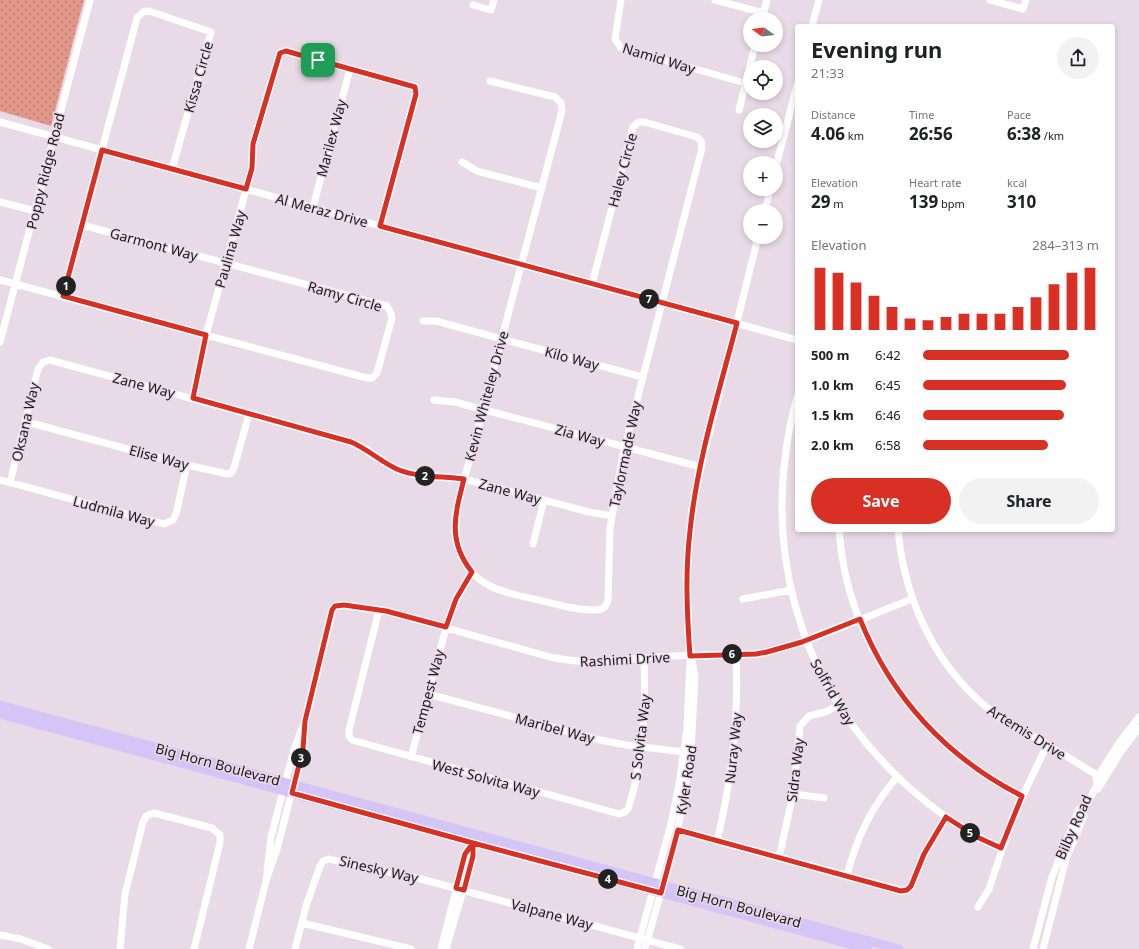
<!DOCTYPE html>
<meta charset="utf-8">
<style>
body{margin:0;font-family:"Noto Sans",sans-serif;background:#f2f2f2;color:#202124;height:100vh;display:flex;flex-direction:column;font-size:15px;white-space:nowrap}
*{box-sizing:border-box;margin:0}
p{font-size:13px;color:#757577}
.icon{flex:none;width:22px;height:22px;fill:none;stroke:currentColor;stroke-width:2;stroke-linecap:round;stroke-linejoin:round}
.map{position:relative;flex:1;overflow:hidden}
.side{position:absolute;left:795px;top:24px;width:320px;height:508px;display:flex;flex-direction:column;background:#fff;border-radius:4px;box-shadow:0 2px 6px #0003}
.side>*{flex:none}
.needle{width:26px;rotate:285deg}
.tools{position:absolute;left:743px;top:12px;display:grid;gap:8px}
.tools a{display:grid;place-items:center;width:40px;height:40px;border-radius:50%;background:#fff;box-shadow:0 2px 6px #0003;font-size:20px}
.pin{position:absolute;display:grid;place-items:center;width:34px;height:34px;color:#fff;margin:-17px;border-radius:8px;box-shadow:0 2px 6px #0006}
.km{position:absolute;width:20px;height:20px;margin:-10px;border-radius:50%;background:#222;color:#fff;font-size:11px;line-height:20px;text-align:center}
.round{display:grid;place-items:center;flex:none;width:42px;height:42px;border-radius:21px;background:#f2f2f2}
.summary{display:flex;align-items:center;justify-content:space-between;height:68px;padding:0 16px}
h1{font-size:22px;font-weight:700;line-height:30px}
.stats{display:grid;grid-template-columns:repeat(3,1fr);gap:6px;height:68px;padding:4px 16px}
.stats div{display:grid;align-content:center}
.stats b{font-size:17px;font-weight:700}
.stats small{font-size:11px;font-weight:400}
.stats p{font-size:11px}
.chart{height:112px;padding:8px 16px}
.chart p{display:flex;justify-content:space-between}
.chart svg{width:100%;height:72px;margin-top:4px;stroke:#d93025;stroke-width:6}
.primary-button{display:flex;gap:8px;margin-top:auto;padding:8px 16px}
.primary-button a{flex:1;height:46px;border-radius:24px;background:#d93025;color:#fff;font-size:16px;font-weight:700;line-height:46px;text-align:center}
.primary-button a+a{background:#f2f2f2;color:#202124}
ul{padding:0 16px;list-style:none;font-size:13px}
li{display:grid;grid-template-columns:64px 48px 1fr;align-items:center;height:30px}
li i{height:10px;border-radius:5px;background:#d93025}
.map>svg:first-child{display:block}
</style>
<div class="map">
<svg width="1139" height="949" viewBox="0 0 1139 949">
<defs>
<pattern id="green-dots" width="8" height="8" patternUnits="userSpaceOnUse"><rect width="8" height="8" fill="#e1988a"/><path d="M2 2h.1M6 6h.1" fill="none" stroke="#b67b70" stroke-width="1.8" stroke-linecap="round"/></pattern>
</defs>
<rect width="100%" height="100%" fill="#e9dae8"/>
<path fill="url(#green-dots)" d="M0,0H84L51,126L0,111Z"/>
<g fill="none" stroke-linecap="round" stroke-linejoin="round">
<path stroke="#fff" stroke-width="7" d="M621,0L615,39L621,48L745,83
M715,0L764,13
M990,0L1023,9L1026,0
M473,5L491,10L494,0
M762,19L767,0
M812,26L819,0
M490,81L555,97L561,103L562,111L456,511C451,541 462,572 490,586C507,594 526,597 543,601C558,605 586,613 601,609C605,608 607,604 608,600L610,528L623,454L702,148L701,141L697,137L644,122H639L633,127L592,284
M739,110L755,45
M0,122L797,340
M462,162L477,171L542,188
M776,166L797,85
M0,202L35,211
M313,207L350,69
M765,211L770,189
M0,280L367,378H372L377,373L392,318L390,311L387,306L82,225
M63,296L137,18L143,12L149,11L211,32L172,169
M423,321H436L642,377
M0,342L90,0
M797,397C759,538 794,680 902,781C931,808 964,832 1001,848
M193,398L206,335L252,168L253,144L280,53L286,51L415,87L416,94L380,226
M434,400L455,402L701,467
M27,422L187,465L227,474L231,473L234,468L249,414
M0,480L164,524L173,520L176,514L187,465
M10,483L38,369L43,362L50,360L351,442L366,449L393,467L409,473L464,479L589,512L612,516
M839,530C847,644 921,745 1022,796
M898,530C905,604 939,675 1001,718C1013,727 1026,732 1038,739C1058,751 1078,763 1098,776L1097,785L1080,817L1082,820
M533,544L544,500
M743,599L791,590
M379,610L349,730V736L352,740L619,814L625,812L628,809C644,761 646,708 644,658
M428,694L600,740L626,745L684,752
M411,757L449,617L457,599L472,572
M1096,779L1119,743L1139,717
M1098,789L1122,750L1139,728
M793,794L824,798
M678,830L904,891L911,886L924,854L946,817
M717,841C732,779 739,717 736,654
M779,858L793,794L800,726L809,716L825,712L839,705
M847,876C856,838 872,806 897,777
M266,881L271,837L294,749L305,721L333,610L335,606L344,605L386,611L550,657C587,665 608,660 645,658C681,655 719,654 756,654C809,644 862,618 912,599
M978,907L989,889L1014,814L1047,745
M302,923L411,949
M0,935L21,939L48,949
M120,949L125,894L143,822L146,816L154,813L212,828L220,835V843L194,949
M249,949L266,881L277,849L303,749L305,723
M295,949L306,906L320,866L323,861L329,859L421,879L680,949
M441,949L464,858L467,850L473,843
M446,949L472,860L473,843
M637,949L671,824L679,785L687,729L690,660
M645,949L677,835L691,751L695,677L689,641L686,575L692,509L701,467L758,237
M1033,949L1052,877L1079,809
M1043,949L1066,859L1084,816"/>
<path stroke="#d3c5f5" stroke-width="9" d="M0,705L899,949
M0,714L868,949"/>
</g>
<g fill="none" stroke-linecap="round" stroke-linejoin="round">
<g stroke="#fff" stroke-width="8">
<path id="route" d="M318,60L286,51L280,53L253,144L252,168L246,189L102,150L63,296L206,335L193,398L351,442C368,449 382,463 399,470C420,478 443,476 464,479C455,514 447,541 472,572L456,599L446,627L386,611L344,605L335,606L332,610L305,721L303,749L292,793L473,843L465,854L456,888L464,890L473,856V843L661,893L678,830L901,891L907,890L911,886L924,854L946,817L977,837L1001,848L1022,796C947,758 891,697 860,619L802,642L767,652L756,654L690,656C687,614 685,573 690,531C697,461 719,392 737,323L380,226L416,94L415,87L318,60"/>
</g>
<use href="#route" stroke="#d93025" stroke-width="5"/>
</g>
<g text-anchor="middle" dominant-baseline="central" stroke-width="3" stroke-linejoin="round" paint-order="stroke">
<g font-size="14" fill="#1e181d" stroke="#e9dae8">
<text transform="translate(659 58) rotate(17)">Namid Way</text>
<text transform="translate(198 77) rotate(-74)">Kissa Circle</text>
<text transform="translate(331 138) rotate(-75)">Marilex Way</text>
<text transform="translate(622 170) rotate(-75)">Haley Circle</text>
<text transform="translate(45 171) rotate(-76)">Poppy Ridge Road</text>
<text transform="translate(322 210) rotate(15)">Al Meraz Drive</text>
<text transform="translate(154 244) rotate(15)">Garmont Way</text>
<text transform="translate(230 249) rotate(-74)">Paulina Way</text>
<text transform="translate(345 296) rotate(16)">Ramy Circle</text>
<text transform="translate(572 358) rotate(15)">Kilo Way</text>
<text transform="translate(144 385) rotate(15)">Zane Way</text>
<text transform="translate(486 396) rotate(-75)">Kevin Whiteley Drive</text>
<text transform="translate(25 422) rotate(-77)">Oksana Way</text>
<text transform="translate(580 435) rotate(15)">Zia Way</text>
<text transform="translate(625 454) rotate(-78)">Taylormade Way</text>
<text transform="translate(159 457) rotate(15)">Elise Way</text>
<text transform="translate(510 491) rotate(15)">Zane Way</text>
<text transform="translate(114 511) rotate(15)">Ludmila Way</text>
<text transform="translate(625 659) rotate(-3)">Rashimi Drive</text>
<text transform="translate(428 692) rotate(-75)">Tempest Way</text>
<text transform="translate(833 692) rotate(60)">Solfrid Way</text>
<text transform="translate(555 728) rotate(15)">Maribel Way</text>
<text transform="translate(1027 732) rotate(32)">Artemis Drive</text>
<text transform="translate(640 737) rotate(-83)">S Solvita Way</text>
<text transform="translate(733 748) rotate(-84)">Nuray Way</text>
<text transform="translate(218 764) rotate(15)">Big Horn Boulevard</text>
<text transform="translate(795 770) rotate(-83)">Sidra Way</text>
<text transform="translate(486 778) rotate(15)">West Solvita Way</text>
<text transform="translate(686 780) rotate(-81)">Kyler Road</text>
<text transform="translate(1073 827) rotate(-66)">Bilby Road</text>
<text transform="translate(379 869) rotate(13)">Sinesky Way</text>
<text transform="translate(739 906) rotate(15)">Big Horn Boulevard</text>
<text transform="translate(552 914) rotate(15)">Valpane Way</text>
</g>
</g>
</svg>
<div class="tools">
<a><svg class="needle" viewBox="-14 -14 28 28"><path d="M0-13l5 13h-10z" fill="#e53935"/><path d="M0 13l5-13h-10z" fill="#757577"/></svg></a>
<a><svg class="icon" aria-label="locate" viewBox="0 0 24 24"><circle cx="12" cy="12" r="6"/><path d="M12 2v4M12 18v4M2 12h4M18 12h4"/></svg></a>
<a><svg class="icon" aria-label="layers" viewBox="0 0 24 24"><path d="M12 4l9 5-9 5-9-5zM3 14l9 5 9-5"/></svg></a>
<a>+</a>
<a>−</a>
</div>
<div class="pin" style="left:318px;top:60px;background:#1e9e55"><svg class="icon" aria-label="arrive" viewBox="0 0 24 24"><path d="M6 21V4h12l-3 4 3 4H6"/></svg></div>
<b class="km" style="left:66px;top:286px">1</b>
<b class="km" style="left:425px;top:476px">2</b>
<b class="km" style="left:301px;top:758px">3</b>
<b class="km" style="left:608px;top:879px">4</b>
<b class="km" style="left:970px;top:833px">5</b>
<b class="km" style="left:732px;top:654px">6</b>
<b class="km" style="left:649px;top:299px">7</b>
<section class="side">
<div class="summary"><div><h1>Evening run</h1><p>21:33</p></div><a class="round"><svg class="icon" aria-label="share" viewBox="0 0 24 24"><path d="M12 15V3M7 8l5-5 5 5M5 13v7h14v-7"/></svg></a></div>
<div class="stats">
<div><p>Distance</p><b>4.06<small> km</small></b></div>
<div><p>Time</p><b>26:56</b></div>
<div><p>Pace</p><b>6:38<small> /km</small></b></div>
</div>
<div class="stats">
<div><p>Elevation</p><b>29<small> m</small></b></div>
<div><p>Heart rate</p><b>139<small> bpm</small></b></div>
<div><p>kcal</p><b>310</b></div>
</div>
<div class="chart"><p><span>Elevation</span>284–313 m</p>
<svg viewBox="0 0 160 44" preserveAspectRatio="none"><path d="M5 44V6M15 44V9M25 44V15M35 44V23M45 44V30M55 44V37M65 44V38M75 44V36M85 44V34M95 44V34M105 44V34M115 44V30M125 44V24M135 44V16M145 44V9M155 44V6"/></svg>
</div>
<ul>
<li><b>500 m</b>6:42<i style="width:83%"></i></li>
<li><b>1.0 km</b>6:45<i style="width:81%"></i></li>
<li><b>1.5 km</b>6:46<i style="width:80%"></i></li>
<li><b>2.0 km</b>6:58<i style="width:71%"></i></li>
</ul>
<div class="primary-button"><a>Save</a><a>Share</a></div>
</section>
</div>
